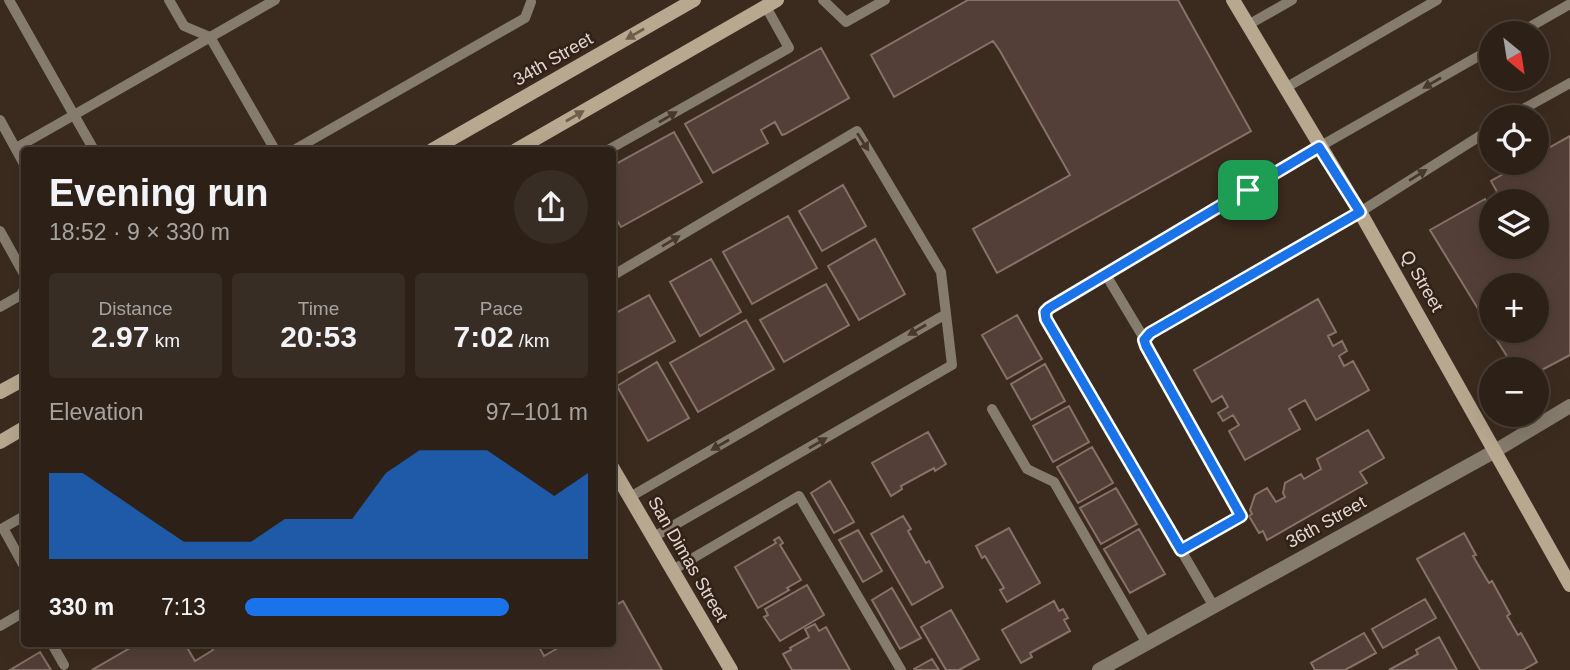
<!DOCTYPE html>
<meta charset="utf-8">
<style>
body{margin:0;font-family:Helvetica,sans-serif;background:#382d24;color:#f1f3f6;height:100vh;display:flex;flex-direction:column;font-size:26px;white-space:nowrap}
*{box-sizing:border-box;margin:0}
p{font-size:23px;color:#a6a3a1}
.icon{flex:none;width:38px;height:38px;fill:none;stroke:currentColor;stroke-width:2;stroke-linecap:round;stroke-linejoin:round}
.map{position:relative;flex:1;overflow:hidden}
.side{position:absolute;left:21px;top:147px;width:595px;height:500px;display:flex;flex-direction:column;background:#2c2017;border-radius:7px;box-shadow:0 7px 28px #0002,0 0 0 2px #483e36}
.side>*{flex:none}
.needle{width:46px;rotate:150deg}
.controls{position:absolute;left:1479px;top:21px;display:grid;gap:14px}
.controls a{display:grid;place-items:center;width:70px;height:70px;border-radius:50%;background:#2c2017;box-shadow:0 7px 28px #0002,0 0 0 2px #483e36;font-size:35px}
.pin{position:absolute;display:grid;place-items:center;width:60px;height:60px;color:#fff;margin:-30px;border-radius:14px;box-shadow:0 4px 10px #0006}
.round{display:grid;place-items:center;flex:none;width:74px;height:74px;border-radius:37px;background:#382d24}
.overview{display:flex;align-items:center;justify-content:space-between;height:119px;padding:0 28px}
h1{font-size:38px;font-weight:600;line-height:52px}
.figures{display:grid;grid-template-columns:repeat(3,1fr);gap:10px;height:119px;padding:7px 28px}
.figures div{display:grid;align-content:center;border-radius:7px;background:#382d24;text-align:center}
.figures b{font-size:30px;font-weight:600}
.figures small{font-size:19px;font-weight:400}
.figures p{font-size:19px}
.chart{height:196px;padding:14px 28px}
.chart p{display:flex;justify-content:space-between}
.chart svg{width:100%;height:126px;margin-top:7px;fill:#1a73e8;opacity:.7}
ul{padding:0 28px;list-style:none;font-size:23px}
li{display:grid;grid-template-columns:112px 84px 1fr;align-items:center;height:52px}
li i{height:18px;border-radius:9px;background:#1a73e8}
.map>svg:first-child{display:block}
</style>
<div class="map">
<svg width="1570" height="670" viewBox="0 0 1570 670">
<rect width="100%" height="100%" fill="#3b2b1f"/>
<path fill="#533f37" stroke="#877168" stroke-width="2" d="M968,0H1178L1251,131L997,273L973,229L1070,175L1000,51L993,41L894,97L871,55Z
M821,48L849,98L785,134L782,135L775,122L761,130L768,143L713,173L685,124Z
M674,132L702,182L621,227L612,212V166Z
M1570,136V355L1536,373V369H1515L1491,331H1536V285H1491V330L1430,230L1485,199L1491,209V247H1512L1515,251L1522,247H1536V201H1502L1491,181L1523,163H1536V155Z
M843,185L866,226L822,251L799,211Z
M788,216L817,268L752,304L723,252Z
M875,239L905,294L859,320L828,266Z
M711,259L741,312L700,336L670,282Z
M826,284L849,325L784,362L760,320Z
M649,295L675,341L612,376V315Z
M1318,299L1336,332L1328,336L1333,346L1342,341L1347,351L1339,356L1344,366L1353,361L1369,390L1316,420L1305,400L1289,409L1300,429L1245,460L1229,431L1239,425L1233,415L1223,421L1218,413L1228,407L1222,396L1212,402L1194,370Z
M1017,315L1042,359L1007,379L982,335Z
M746,320L774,369L698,412L670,363Z
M657,362L689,418L648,441L617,386Z
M1045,364L1065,401L1031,420L1011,384Z
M1069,406L1089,442L1053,462L1033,426Z
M1368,430L1384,458L1360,472L1367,483L1267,540L1263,531L1259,533L1249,516L1252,514L1250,510L1255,495L1267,488L1276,502L1285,497L1283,493L1285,483L1301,474L1304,479L1321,469L1317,459Z
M928,432L946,464L935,471L934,468L901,486L902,489L891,496L872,463Z
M1092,447L1113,483L1078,503L1057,467Z
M830,481L854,522L834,533L811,493Z
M1116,488L1137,524L1101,544L1080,508Z
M903,516L911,529L908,531L926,563L929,561L943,587L912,605L871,534Z
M1009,528L1040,583L1007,602L1000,590L1004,588L985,556L982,558L976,546Z
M1139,529L1165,574L1130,593L1104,549Z
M858,530L882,571L863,582L839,540Z
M1464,533L1476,555L1473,556L1489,583L1492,581L1510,614L1507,616L1518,635L1521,633L1537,662L1523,670H1480L1417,559Z
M779,537L783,543L780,545L801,580L787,588L789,590L758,608L735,567L776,543L774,540Z
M807,585L824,615L780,641L764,617L768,615L765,609Z
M892,588L921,638L900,649L872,600Z
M1425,599L1436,618L1383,648L1372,629Z
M623,601L662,670H92L137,644H185L195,661L213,650L210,644H534L535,646L538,645L544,656L565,644H612V607Z
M1054,601L1059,611L1063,609L1068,618L1064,620L1070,631L1030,653L1032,657L1021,663L1002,630Z
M951,610L979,659L959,670H946L921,627Z
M815,624L819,631L826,627L850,670H792L783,654L791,650L790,648L809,637L805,629Z
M1364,633L1376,653L1345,670H1315L1311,663Z
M1439,637L1457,670H1389L1418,654L1416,650Z
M40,652L51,670H10Z
M932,659L939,670H914V669Z"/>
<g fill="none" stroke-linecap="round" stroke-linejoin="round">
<path stroke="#867c6d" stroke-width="10" d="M9,0L74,115L16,148
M169,0L184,26L210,37L275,150
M823,0L846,22L885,0
M1248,25L1292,0
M1519,33L1570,4
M1287,87L1437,0
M1509,117L1570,83
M0,120L24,164
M94,150L74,115L275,0
M294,150L525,18L531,2
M608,150L789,48L766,7
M0,231L24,274
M1106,275L1145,340
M612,276L857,131L941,272L946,314L630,497
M0,307L21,295L24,289
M992,409L1027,469L1054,482L1146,642
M24,516L3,528L24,566
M652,538L952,365L946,314
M1181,550L1241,516L1146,346L1145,340L1150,333L1360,212L1491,129
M671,571L799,496L901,670
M1213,605L1046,319L1045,312L1049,308L1319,147L1491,49
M0,626L24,612
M52,644L64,665"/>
<path stroke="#867c6d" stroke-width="14" d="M1099,670L1495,451L1570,406"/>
<path stroke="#b8a890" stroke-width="14" d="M1233,0L1360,212L1570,585
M432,150L694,0
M516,150L777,0
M0,392L24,379
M0,442L24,428
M612,467L731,670"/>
</g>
<defs><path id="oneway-solid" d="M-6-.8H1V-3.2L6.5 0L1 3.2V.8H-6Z" transform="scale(1.75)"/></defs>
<g fill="#6e5e4d">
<use href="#oneway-solid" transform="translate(635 34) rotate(150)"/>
<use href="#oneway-solid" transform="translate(575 116) rotate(-30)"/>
</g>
<g fill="#46382c">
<use href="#oneway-solid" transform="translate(1432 83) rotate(150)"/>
<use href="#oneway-solid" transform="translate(668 117) rotate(-30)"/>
<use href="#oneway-solid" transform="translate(863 142) rotate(57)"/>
<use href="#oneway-solid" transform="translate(1418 175) rotate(-32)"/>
<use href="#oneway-solid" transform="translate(671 241) rotate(-31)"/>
<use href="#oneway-solid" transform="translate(917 330) rotate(150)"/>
<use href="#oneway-solid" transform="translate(818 443) rotate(-30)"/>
<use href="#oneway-solid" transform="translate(720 445) rotate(150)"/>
</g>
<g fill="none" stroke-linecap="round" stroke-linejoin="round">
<g stroke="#fff" stroke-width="14">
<path id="route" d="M1319,147L1360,212L1150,333L1144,340L1146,346L1241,516L1181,550L1046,319L1045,312L1049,308Z"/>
</g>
<use href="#route" stroke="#1a73e8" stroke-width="9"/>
</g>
<g text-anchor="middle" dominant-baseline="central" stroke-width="5" stroke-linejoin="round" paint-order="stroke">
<g font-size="18" fill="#e3d8d1" stroke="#312116">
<text transform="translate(553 59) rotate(-30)">34th Street</text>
<text transform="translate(1422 281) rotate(60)">Q Street</text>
<text transform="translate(1326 522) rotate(-29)">36th Street</text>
<text transform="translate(688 559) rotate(60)">San Dimas Street</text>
</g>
</g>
</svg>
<div class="controls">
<a><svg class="needle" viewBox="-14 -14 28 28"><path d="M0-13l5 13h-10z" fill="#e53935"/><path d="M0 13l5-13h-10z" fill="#a6a3a1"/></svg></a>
<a><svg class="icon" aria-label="locate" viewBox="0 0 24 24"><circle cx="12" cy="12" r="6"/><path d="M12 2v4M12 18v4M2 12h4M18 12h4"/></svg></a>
<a><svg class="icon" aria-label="layers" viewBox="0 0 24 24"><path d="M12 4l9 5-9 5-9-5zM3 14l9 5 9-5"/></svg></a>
<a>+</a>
<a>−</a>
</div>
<div class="pin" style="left:1248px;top:190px;background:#1e9e55"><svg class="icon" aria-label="arrive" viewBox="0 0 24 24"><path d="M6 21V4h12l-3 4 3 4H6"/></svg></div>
<section class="side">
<div class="overview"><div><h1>Evening run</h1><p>18:52 · 9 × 330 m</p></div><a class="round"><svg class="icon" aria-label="share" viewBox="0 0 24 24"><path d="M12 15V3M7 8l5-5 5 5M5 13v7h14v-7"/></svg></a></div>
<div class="figures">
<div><p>Distance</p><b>2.97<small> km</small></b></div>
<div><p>Time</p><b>20:53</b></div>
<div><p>Pace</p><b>7:02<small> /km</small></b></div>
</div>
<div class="chart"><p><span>Elevation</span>97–101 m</p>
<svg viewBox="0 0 160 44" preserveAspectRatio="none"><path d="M0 44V14L10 14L20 22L30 30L40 38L50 38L60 38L70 30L80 30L90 30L100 14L110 6L120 6L130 6L140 14L150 22L160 14V44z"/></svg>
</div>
<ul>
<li><b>330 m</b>7:13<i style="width:77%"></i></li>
</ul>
</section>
</div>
